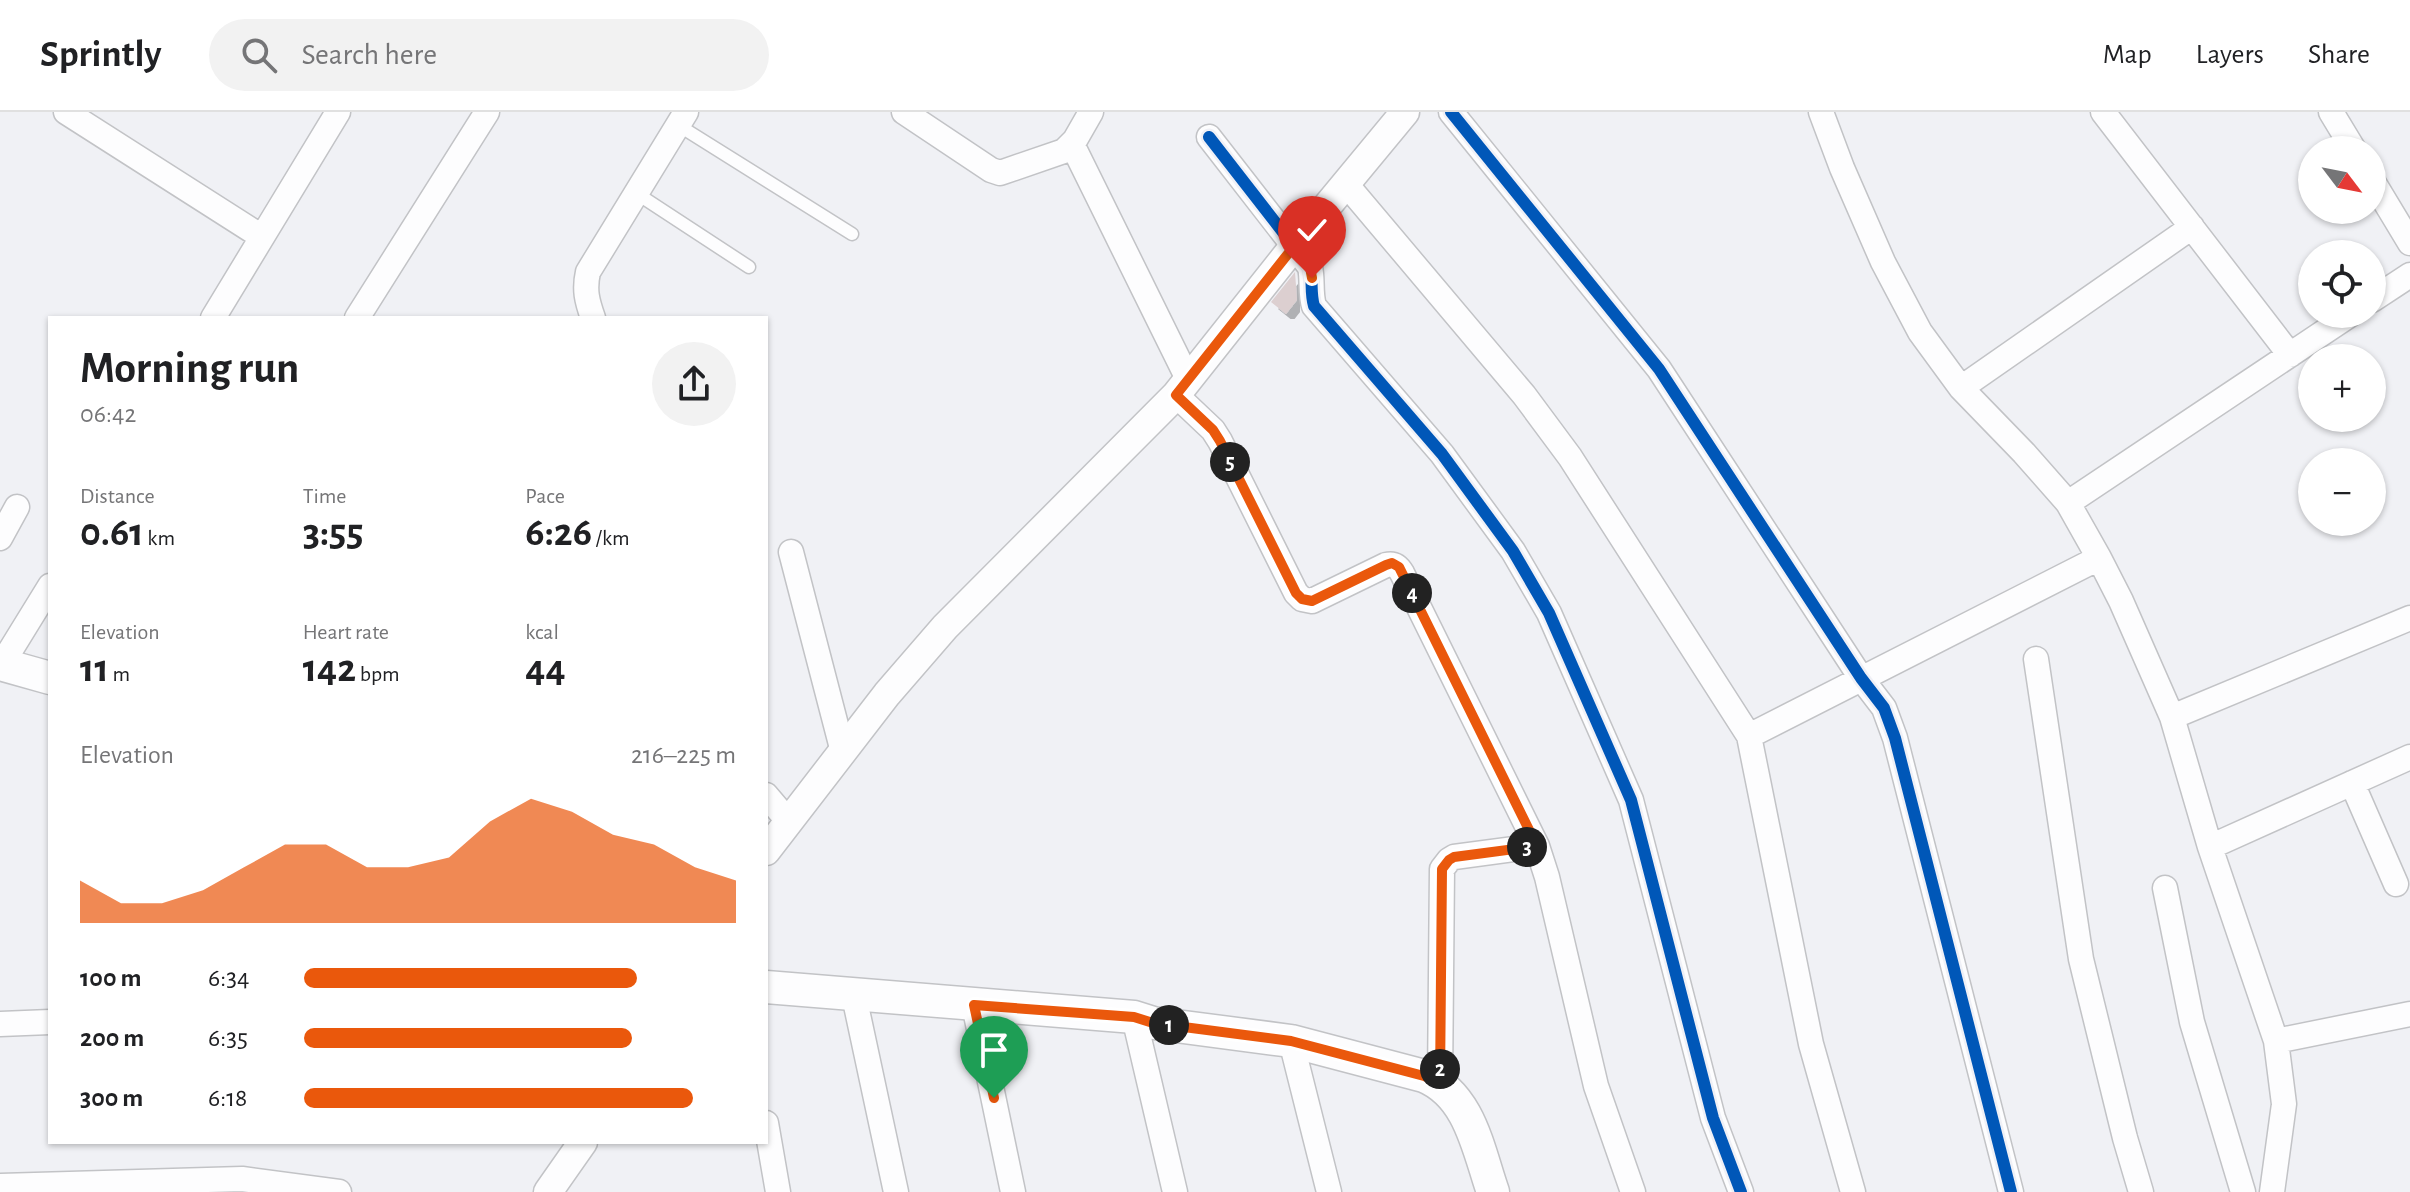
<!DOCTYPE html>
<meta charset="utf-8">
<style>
body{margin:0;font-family:"Alegreya Sans",sans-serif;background:#f2f2f2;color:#202124;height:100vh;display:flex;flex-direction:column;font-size:30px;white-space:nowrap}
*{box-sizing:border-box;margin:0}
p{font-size:26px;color:#757577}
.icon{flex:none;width:44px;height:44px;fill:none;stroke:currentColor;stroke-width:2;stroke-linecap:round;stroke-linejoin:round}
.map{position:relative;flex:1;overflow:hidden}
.side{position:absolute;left:48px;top:204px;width:720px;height:828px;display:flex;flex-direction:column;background:#fff;border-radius:0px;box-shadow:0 2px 6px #0004}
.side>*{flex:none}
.needle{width:52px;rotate:122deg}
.buttons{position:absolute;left:2298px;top:24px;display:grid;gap:16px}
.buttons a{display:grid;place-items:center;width:88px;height:88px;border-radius:50%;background:#fff;box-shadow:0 2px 6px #0004;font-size:40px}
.pin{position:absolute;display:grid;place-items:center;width:68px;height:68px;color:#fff;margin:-82px -34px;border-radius:50% 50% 50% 0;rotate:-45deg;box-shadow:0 0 8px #0007}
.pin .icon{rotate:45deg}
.km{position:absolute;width:40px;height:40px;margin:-20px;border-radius:50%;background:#222;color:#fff;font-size:22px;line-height:40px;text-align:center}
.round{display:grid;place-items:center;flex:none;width:84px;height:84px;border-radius:42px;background:#f2f2f2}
.overview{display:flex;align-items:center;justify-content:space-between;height:136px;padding:0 32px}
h1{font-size:44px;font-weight:700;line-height:60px}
.metrics{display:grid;grid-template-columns:repeat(3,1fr);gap:12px;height:136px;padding:8px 32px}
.metrics div{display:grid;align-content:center}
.metrics b{font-size:40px;font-weight:700}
.metrics small{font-size:22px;font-weight:400}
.metrics p{font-size:22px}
.chart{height:224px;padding:16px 32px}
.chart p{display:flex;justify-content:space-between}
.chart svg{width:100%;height:144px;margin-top:8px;fill:#ea580c;opacity:.7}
ul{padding:0 32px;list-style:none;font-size:26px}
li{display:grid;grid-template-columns:128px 96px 1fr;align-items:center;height:60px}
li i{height:20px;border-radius:10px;background:#ea580c}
header{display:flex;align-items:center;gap:48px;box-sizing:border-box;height:112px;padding:0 40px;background:#fff;border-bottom:2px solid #e0e0e0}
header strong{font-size:38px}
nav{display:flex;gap:44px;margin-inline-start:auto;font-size:28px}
.search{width:560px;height:72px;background:#f2f2f2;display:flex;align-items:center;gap:20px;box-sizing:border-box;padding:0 28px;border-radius:44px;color:#757577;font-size:30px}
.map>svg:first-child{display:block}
</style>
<header>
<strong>Sprintly</strong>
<div class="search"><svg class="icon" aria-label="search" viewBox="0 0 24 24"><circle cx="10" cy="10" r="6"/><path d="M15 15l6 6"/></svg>Search here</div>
<nav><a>Map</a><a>Layers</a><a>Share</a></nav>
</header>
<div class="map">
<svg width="2410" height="1080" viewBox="0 0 2410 1080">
<defs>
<filter id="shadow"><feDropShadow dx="7" dy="7" stdDeviation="0" flood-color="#0004"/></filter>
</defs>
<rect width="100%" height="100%" fill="#f0f1f5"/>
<path fill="#dccfd0" filter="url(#shadow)" d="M1295,160L1297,188L1286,202L1271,190Z"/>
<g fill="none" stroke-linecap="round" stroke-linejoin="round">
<g stroke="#c2c3c6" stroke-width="15">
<path id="service" d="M678,13L852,122
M636,81L749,155"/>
</g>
<g stroke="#c2c3c6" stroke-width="27">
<path id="minor" d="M66,0L262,125
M904,0L991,58L1000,61L1064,39L1075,28L1091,0
M1451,0L1659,257L1861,566L1884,596L1895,626L2011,1080
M1821,0L1842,56L1883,150L1920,220L1961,276L2024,341L2068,391L2099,446L2121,489L2172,605L2210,735L2276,929L2284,992L2272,1080
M2103,0L2290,243
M2331,0L2354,38
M1209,25L1310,155C1313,168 1310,181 1314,194L1442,342L1513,439L1549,501L1631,688L1713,1006L1741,1080
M1072,32L1188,267
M2372,68L2410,131
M1346,72L1524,283L1570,345L1749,624L1811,932L1853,1080
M2372,188L2410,163
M213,206L338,0
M357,206L487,0
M593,206C587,189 584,178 588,160L686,0
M1961,276L2192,115
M1176,283L1213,318L1220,329L1296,481L1302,487L1312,489L1386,453C1394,451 1398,454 1402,461L1537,734L1547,765L1596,974L1633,1080
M2068,391L2351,202
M0,426L17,395
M791,440L843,640
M2036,547L2081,847L2125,1026L2141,1080
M2,552L50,474
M2172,605L2410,506
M1749,624L2099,446
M2352,671L2396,772
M766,683L789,710
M2210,735L2410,645
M2165,776L2192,910L2243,1080
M854,884L896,1080
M974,893L1013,1080
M1134,905L1175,1080
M0,912L50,910
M1291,929L1329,1080
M2276,929L2410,902
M1440,971L1442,757L1449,748L1454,745L1537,734
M766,1011L778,1080
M0,1074L242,1067L339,1080"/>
</g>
<g stroke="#c2c3c6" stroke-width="31">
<path id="tertiary" d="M766,739L887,582L945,515L1176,283L1295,133L1405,0
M548,1080L583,1030"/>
</g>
<g stroke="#c2c3c6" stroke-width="35">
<path id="secondary" d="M0,552L50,566
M766,875L1134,905L1153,911L1291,929L1424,964C1470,983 1478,1037 1493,1080"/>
</g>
<use href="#service" stroke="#fdfdfe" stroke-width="12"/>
<use href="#minor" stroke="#fdfdfe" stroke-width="24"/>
<use href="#tertiary" stroke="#fdfdfe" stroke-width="28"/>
<use href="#secondary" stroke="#fdfdfe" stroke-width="32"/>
<g stroke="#eff0f6" stroke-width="17">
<path id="cycleway" d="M1451,0L1659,257L1861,566L1884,596L1895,626L2011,1080
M1209,25L1310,155C1313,168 1310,181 1314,194L1442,342L1513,439L1549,501L1631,688L1713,1006L1741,1080"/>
</g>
<use href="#cycleway" stroke="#0057b8" stroke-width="12"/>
</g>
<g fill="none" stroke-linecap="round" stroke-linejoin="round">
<g stroke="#fff" stroke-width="16">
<path id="route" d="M994,986L974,893L1134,905L1153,911L1291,929L1424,964L1440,971L1442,757L1449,748L1454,745L1537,734L1399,455L1392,451L1386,453L1312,489L1302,487L1296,481L1220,329L1213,318L1176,283L1295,133L1310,155L1312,166"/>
</g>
<use href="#route" stroke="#ea580c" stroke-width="10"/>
</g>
</svg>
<div class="buttons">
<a><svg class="needle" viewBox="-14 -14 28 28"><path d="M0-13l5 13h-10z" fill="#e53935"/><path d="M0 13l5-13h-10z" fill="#757577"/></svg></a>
<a><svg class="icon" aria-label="locate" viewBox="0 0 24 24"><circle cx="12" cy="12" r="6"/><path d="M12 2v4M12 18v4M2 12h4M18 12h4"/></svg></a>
<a>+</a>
<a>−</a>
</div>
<div class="pin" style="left:994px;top:986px;background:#1e9e55"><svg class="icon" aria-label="arrive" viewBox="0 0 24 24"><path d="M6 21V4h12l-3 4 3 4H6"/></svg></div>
<div class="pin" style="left:1312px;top:166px;background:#d93025"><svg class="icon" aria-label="check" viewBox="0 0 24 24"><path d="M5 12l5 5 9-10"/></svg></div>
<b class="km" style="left:1169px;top:913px">1</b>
<b class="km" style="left:1440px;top:957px">2</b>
<b class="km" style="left:1527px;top:735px">3</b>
<b class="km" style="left:1412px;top:481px">4</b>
<b class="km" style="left:1230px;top:350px">5</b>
<section class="side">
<div class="overview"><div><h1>Morning run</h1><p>06:42</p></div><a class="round"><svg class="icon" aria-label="share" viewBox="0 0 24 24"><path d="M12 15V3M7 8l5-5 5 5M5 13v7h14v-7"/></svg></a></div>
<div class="metrics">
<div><p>Distance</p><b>0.61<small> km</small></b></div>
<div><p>Time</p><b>3:55</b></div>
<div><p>Pace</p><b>6:26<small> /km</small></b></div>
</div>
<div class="metrics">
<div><p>Elevation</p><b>11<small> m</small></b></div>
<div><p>Heart rate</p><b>142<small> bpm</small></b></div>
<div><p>kcal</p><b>44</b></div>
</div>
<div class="chart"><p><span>Elevation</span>216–225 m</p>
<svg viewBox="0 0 160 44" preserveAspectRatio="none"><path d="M0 44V31L10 38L20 38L30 34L40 27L50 20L60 20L70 27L80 27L90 24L100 13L110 6L120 10L130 17L140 20L150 27L160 31V44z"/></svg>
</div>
<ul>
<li><b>100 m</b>6:34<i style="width:77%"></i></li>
<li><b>200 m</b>6:35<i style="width:76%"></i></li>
<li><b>300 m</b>6:18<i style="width:90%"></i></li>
</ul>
</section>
</div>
